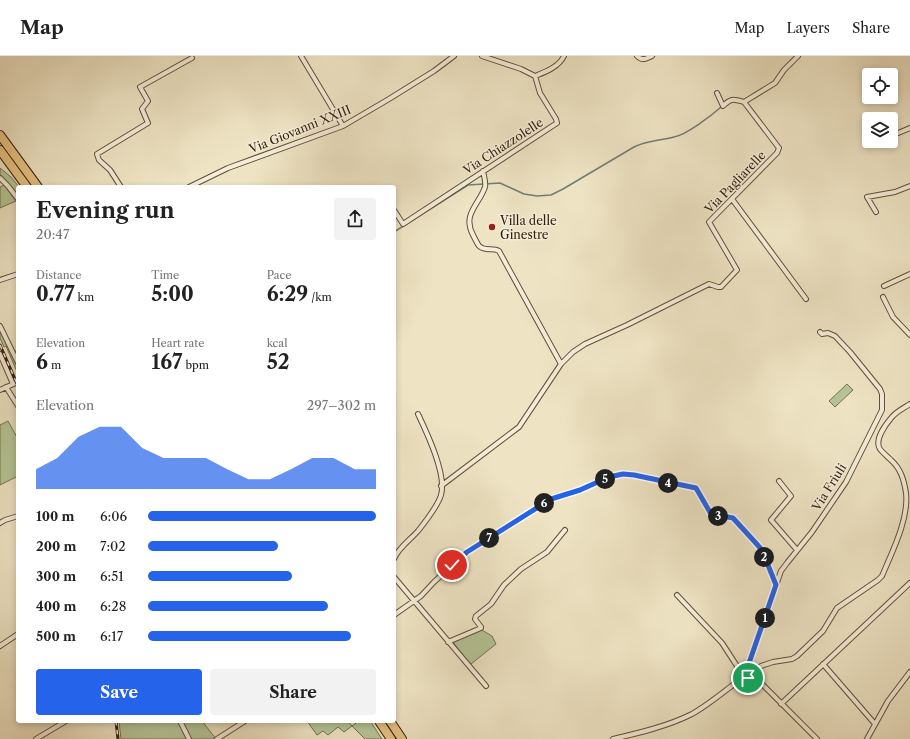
<!DOCTYPE html>
<meta charset="utf-8">
<style>
body{margin:0;font-family:"Libre Caslon Text",serif;background:#f2f2f2;color:#222;height:100vh;display:flex;flex-direction:column;font-size:15px;white-space:nowrap}
*{box-sizing:border-box;margin:0}
p{font-size:13px;color:#767676}
.icon{flex:none;width:22px;height:22px;fill:none;stroke:currentColor;stroke-width:2;stroke-linecap:round;stroke-linejoin:round}
.map{position:relative;flex:1;overflow:hidden}
.drawer{position:absolute;left:16px;top:129px;width:380px;height:538px;display:flex;flex-direction:column;background:#fff;border-radius:4px;box-shadow:0 2px 6px #0003}
.drawer>*{flex:none}
.tools{position:absolute;left:862px;top:12px;display:grid;gap:8px}
.tools a{display:grid;place-items:center;width:36px;height:36px;border-radius:4px;background:#fff;box-shadow:0 2px 6px #0003;font-size:20px}
.pin{position:absolute;display:grid;place-items:center;width:34px;height:34px;color:#fff;margin:-17px;border:2px solid #fff;border-radius:50%;box-shadow:0 1px 4px #0007}
.km{position:absolute;width:20px;height:20px;margin:-10px;border-radius:50%;background:#222;color:#fff;font-size:11px;line-height:20px;text-align:center}
.round{display:grid;place-items:center;flex:none;width:42px;height:42px;border-radius:4px;background:#f2f2f2}
.overview{display:flex;align-items:center;justify-content:space-between;height:68px;padding:0 20px}
h1{font-size:22px;font-weight:700;line-height:30px}
.figures{display:grid;grid-template-columns:repeat(3,1fr);gap:6px;height:68px;padding:4px 20px}
.figures div{display:grid;align-content:center}
.figures b{font-size:20px;font-weight:700}
.figures small{font-size:11px;font-weight:400}
.figures p{font-size:11px}
.chart{height:112px;padding:8px 20px}
.chart p{display:flex;justify-content:space-between}
.chart svg{width:100%;height:72px;margin-top:4px;fill:#2563eb;opacity:.7}
.button{display:flex;gap:8px;margin-top:auto;padding:8px 20px}
.button a{flex:1;height:46px;border-radius:4px;background:#2563eb;color:#fff;font-size:16px;font-weight:700;line-height:46px;text-align:center}
.button a+a{background:#f2f2f2;color:#222}
ul{padding:0 20px;list-style:none;font-size:13px}
li{display:grid;grid-template-columns:64px 48px 1fr;align-items:center;height:30px}
li i{height:10px;border-radius:5px;background:#2563eb}
header{display:flex;align-items:center;gap:24px;box-sizing:border-box;height:56px;padding:0 20px;background:#fff;border-bottom:1px solid #e0e0e0}
header strong{font-size:19px}
nav{display:flex;gap:22px;margin-inline-start:auto;font-size:14px}
.map>svg:first-child{display:block}
</style>
<header>
<strong>Map</strong>
<nav><a>Map</a><a>Layers</a><a>Share</a></nav>
</header>
<div class="map">
<svg width="910" height="683" viewBox="0 0 910 683">
<rect width="100%" height="100%" fill="#eee4c4"/>
<filter id="stains"><feTurbulence type="fractalNoise" baseFrequency=".005" numOctaves="4"/><feColorMatrix values="0 0 0 0 .2 0 0 0 0 .09 0 0 0 0 .02 0 0 0 .5 -.17"/></filter>
<radialGradient id="worn" r=".72"><stop offset=".6" stop-color="#630" stop-opacity="0"/><stop offset="1" stop-color="#630" stop-opacity=".3"/></radialGradient>
<path fill="#b5c597" stroke="#747251" d="M0,112L11,121L19,131L18,139L6,124L0,119Z
M4,129L16,145L0,152V131Z
M0,274L18,310V318L6,290L4,291L0,282Z
M847,328L853,334L835,351L829,345Z
M8,365L18,383V420L0,429V369Z
M480,573L492,580L496,588L471,608L469,607L453,586Z
M119,665H178L187,683H121Z
M181,665H202L216,683H191Z
M307,665H348L352,670L359,665H370L382,683H365L352,670L344,676L338,671L328,679L323,675L317,679Z"/>
<g fill="none" stroke-linecap="round" stroke-linejoin="round">
<path stroke="#727d76" stroke-width="1.5" d="M394,176L468,129L500,127L524,138L537,140L551,139L563,133L634,91C648,84 659,85 674,81C686,79 711,60 721,51
M15,296L18,293"/>
<g stroke="#615039" stroke-width="6">
<path id="minor" d="M301,0L343,70
M637,0C642,5 646,3 652,0
M535,20C545,16 559,11 564,0
M717,37L723,50C731,42 733,43 744,46
M744,46L775,27L784,14L798,0
M891,80L910,72
M871,88L878,85
M483,115C484,120 486,126 485,131C479,149 462,158 473,179C475,183 477,187 479,190C486,196 493,191 499,195L561,308
M0,122L8,130L18,143
M121,131L110,114L99,104L97,98L148,67L142,53L148,45L140,31L192,2
M189,131L228,112L343,70L389,43L434,15L454,0
M732,143L806,243
M394,154L403,168L557,67L556,63L540,37L535,20L521,13L482,0
M876,156L867,141L895,136L910,130
M0,224L18,218
M884,230L910,218
M883,241L893,261L910,279
M0,270L18,307
M0,298L13,328
M6,331L18,350
M0,334L18,326
M779,425L791,440L771,464L797,494
M441,430L519,371L561,308L573,296L585,288L627,269L709,228L718,231H721L737,214L709,166L777,97L779,92L744,46
M0,467L5,464L18,460
M394,503C398,492 410,484 418,475C425,466 438,450 441,439C447,419 427,377 418,358
M394,521L486,630
M677,539L722,587L737,610L745,616
M394,559L421,540L434,526L467,496L551,443L580,434L609,421L623,418L635,419L696,432L711,458C717,462 726,460 733,462L760,491L776,529
M448,586L481,572V571L475,563L476,560L491,548L504,529L521,513L547,496L565,474
M0,590L18,578
M823,608L875,668
M748,614V610L781,515L787,507L812,476L846,426L882,354V338L880,333L850,296L835,280L828,277L822,278L820,276
M753,619L761,610L773,606L792,603L797,600L823,575L837,552L878,524L882,520C892,496 909,463 906,437C904,424 901,413 891,404C888,401 883,397 880,393C874,384 886,368 892,361C897,355 904,352 910,348
M758,625L746,621L744,617L747,614L750,616L817,683
M781,648L910,527
M180,665L189,683
M36,683L66,665
M217,683L245,665
M613,683C639,677 668,670 692,658C710,648 728,632 745,620
M867,683L888,645L910,616"/>
</g>
<g stroke="#321e0b" stroke-width="10">
<path id="motorway" d="M0,79L38,131
M0,94L27,131
M379,665L391,683
M390,665L402,683"/>
</g>
<use href="#minor" stroke="#f4edd9" stroke-width="4"/>
<use href="#motorway" stroke="#e7c282" stroke-width="8"/>
<g stroke="#321e0b" stroke-width="3">
<path id="rail" d="M0,289L18,330
M116,665L118,683"/>
</g>
<use href="#rail" stroke="#f4edd9" stroke-width="1.5" stroke-dasharray="4.5" stroke-linecap="butt"/>
</g>
<g fill="none" stroke-linecap="round" stroke-linejoin="round">
<g stroke="#fff" stroke-width="8">
<path id="route" d="M452,509L467,496L551,443L580,434L609,421L623,418L634,419L696,432L711,458L716,460H723L733,462L754,485L762,494L776,529L748,610V614L751,616V619L748,622"/>
</g>
<use href="#route" stroke="#2563eb" stroke-width="5"/>
</g>
<circle fill="#8f2418" stroke="#f4edd9" stroke-width="1.5" cx="492" cy="171" r="4"/>
<g text-anchor="middle" dominant-baseline="central" stroke-width="3" stroke-linejoin="round" paint-order="stroke">
<g font-size="12" fill="#321e0b" stroke="#f4edd9">
<text transform="translate(300 73) rotate(-22)">Via Giovanni XXIII</text>
<text transform="translate(503 90) rotate(-33)">Via Chiazzolelle</text>
<text transform="translate(735 126) rotate(-46)">Via Pagliarelle</text>
<text transform="translate(829 431) rotate(-58)">Via Friuli</text>
</g>
<g font-size="12" fill="#321e0b" stroke="#f4edd9" text-anchor="start">
<text x="500" y="164">Villa delle<tspan x="500" dy="14">Ginestre</tspan></text>
</g>
</g>
<rect width="100%" height="100%" filter="url(#stains)"/>
<rect width="100%" height="100%" fill="url(#worn)"/>
</svg>
<div class="tools">
<a><svg class="icon" aria-label="locate" viewBox="0 0 24 24"><circle cx="12" cy="12" r="6"/><path d="M12 2v4M12 18v4M2 12h4M18 12h4"/></svg></a>
<a><svg class="icon" aria-label="layers" viewBox="0 0 24 24"><path d="M12 4l9 5-9 5-9-5zM3 14l9 5 9-5"/></svg></a>
</div>
<div class="pin" style="left:748px;top:622px;background:#1e9e55"><svg class="icon" aria-label="arrive" viewBox="0 0 24 24"><path d="M6 21V4h12l-3 4 3 4H6"/></svg></div>
<div class="pin" style="left:452px;top:509px;background:#d93025"><svg class="icon" aria-label="check" viewBox="0 0 24 24"><path d="M5 12l5 5 9-10"/></svg></div>
<b class="km" style="left:765px;top:562px">1</b>
<b class="km" style="left:764px;top:501px">2</b>
<b class="km" style="left:718px;top:460px">3</b>
<b class="km" style="left:668px;top:427px">4</b>
<b class="km" style="left:605px;top:423px">5</b>
<b class="km" style="left:544px;top:447px">6</b>
<b class="km" style="left:489px;top:482px">7</b>
<section class="drawer">
<div class="overview"><div><h1>Evening run</h1><p>20:47</p></div><a class="round"><svg class="icon" aria-label="share" viewBox="0 0 24 24"><path d="M12 15V3M7 8l5-5 5 5M5 13v7h14v-7"/></svg></a></div>
<div class="figures">
<div><p>Distance</p><b>0.77<small> km</small></b></div>
<div><p>Time</p><b>5:00</b></div>
<div><p>Pace</p><b>6:29<small> /km</small></b></div>
</div>
<div class="figures">
<div><p>Elevation</p><b>6<small> m</small></b></div>
<div><p>Heart rate</p><b>167<small> bpm</small></b></div>
<div><p>kcal</p><b>52</b></div>
</div>
<div class="chart"><p><span>Elevation</span>297–302 m</p>
<svg viewBox="0 0 160 44" preserveAspectRatio="none"><path d="M0 44V32L10 25L20 12L30 6L40 6L50 19L60 25L70 25L80 25L90 32L100 38L110 38L120 32L130 25L140 25L150 32L160 32V44z"/></svg>
</div>
<ul>
<li><b>100 m</b>6:06<i style="width:100%"></i></li>
<li><b>200 m</b>7:02<i style="width:57%"></i></li>
<li><b>300 m</b>6:51<i style="width:63%"></i></li>
<li><b>400 m</b>6:28<i style="width:79%"></i></li>
<li><b>500 m</b>6:17<i style="width:89%"></i></li>
</ul>
<div class="button"><a>Save</a><a>Share</a></div>
</section>
</div>
